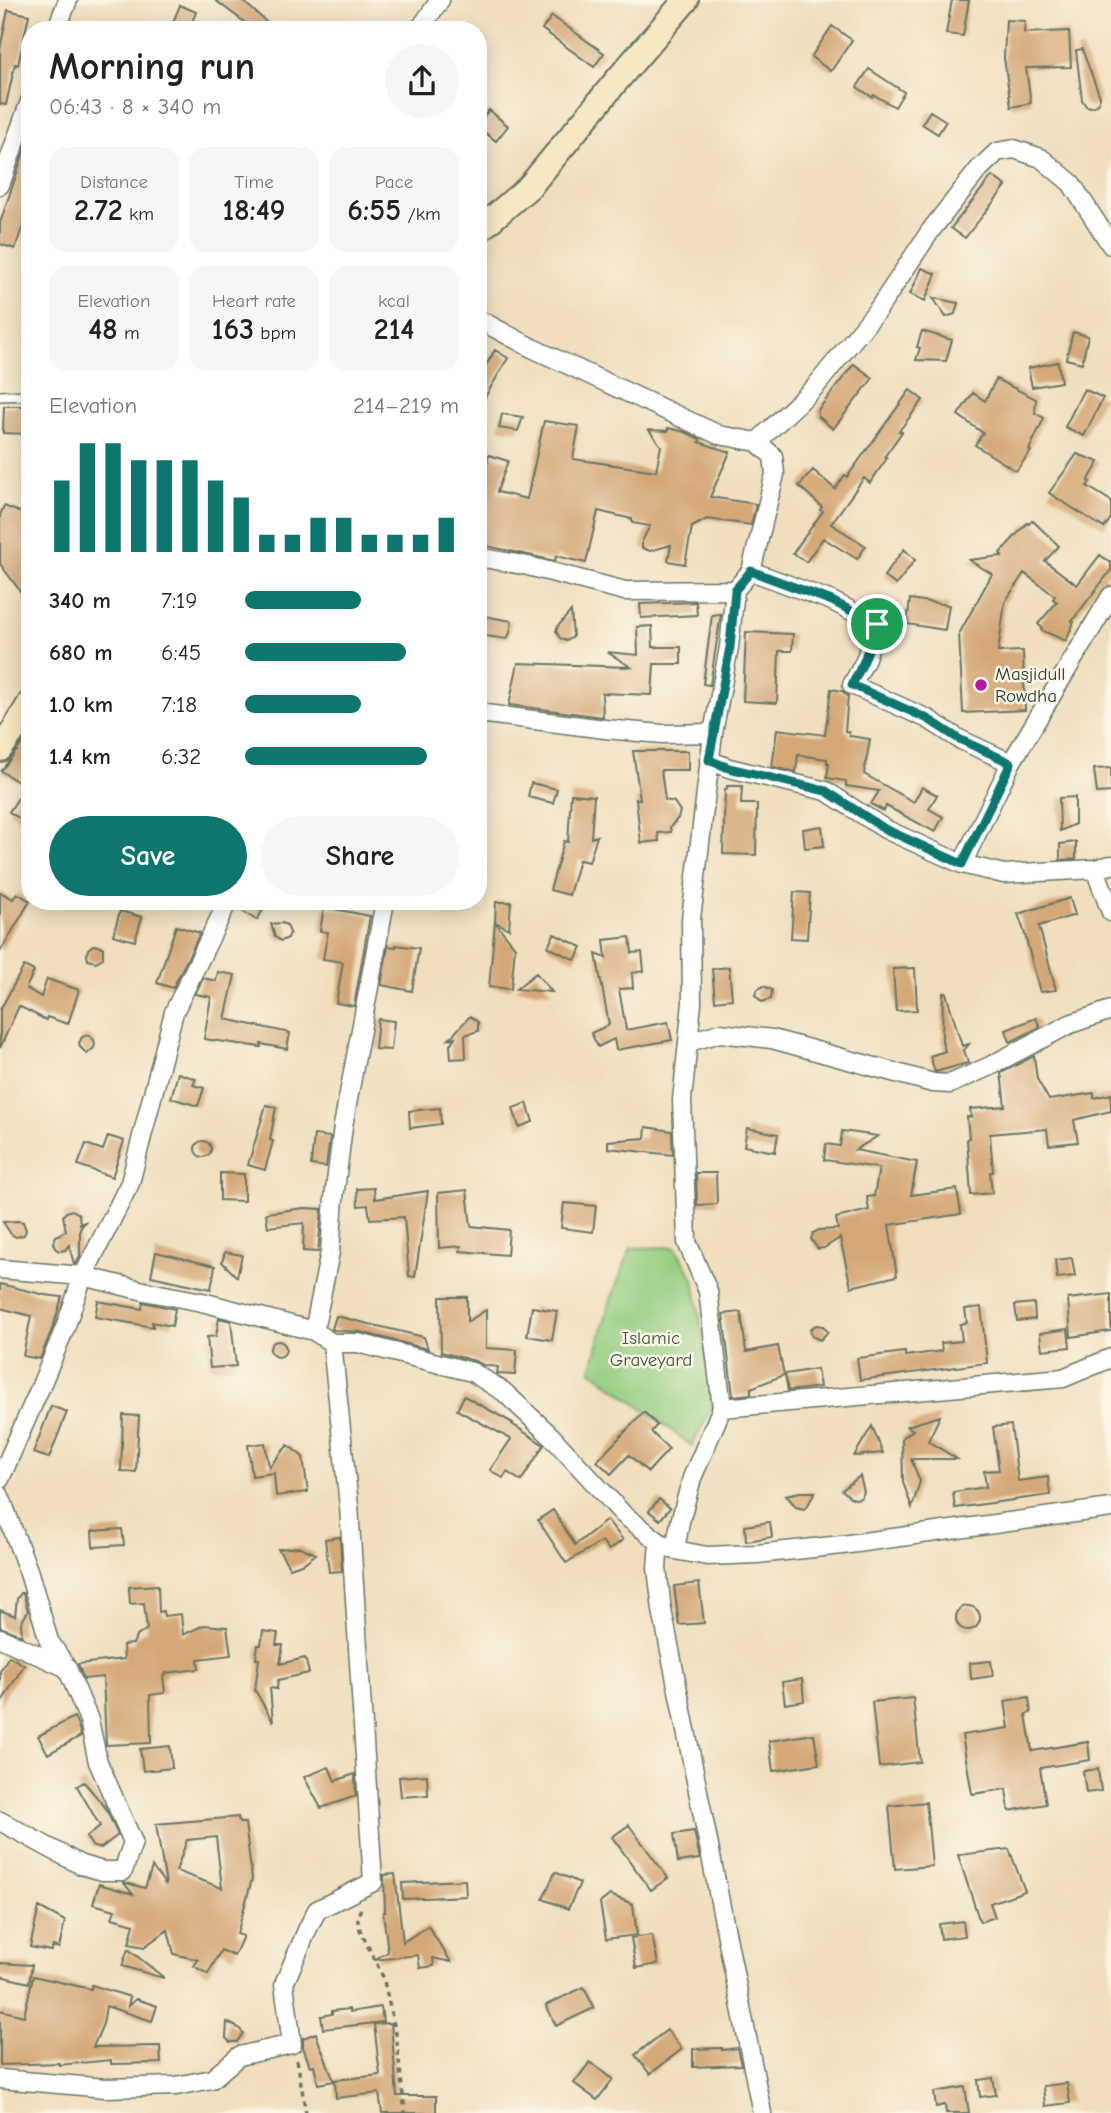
<!DOCTYPE html>
<meta charset="utf-8">
<style>
body{margin:0;font-family:"Comic Neue",sans-serif;background:#f6f6f6;color:#222;height:100vh;display:flex;flex-direction:column;font-size:26px;white-space:nowrap}
*{box-sizing:border-box;margin:0}
p{font-size:23px;color:#767676}
.icon{flex:none;width:38px;height:38px;fill:none;stroke:currentColor;stroke-width:2;stroke-linecap:round;stroke-linejoin:round}
.map{position:relative;flex:1;overflow:hidden}
.panel{position:absolute;left:21px;top:21px;width:466px;height:889px;display:flex;flex-direction:column;background:#fff;border-radius:28px;box-shadow:0 4px 18px #0003}
.panel>*{flex:none}
.pin{position:absolute;display:grid;place-items:center;width:60px;height:60px;color:#fff;margin:-30px;border:4px solid #fff;border-radius:50%;box-shadow:0 2px 7px #0007}
.round{display:grid;place-items:center;flex:none;width:74px;height:74px;border-radius:37px;background:#f6f6f6}
.summary{display:flex;align-items:center;justify-content:space-between;height:119px;padding:0 28px}
h1{font-size:38px;font-weight:700;line-height:52px}
.metrics{display:grid;grid-template-columns:repeat(3,1fr);gap:10px;height:119px;padding:7px 28px}
.metrics div{display:grid;align-content:center;border-radius:18px;background:#f6f6f6;text-align:center}
.metrics b{font-size:30px;font-weight:700}
.metrics small{font-size:19px;font-weight:400}
.metrics p{font-size:19px}
.chart{height:196px;padding:14px 28px}
.chart p{display:flex;justify-content:space-between}
.chart svg{width:100%;height:126px;margin-top:7px;stroke:#0f766e;stroke-width:6}
.primary-button{display:flex;gap:14px;margin-top:auto;padding:14px 28px}
.primary-button a{flex:1;height:80px;border-radius:42px;background:#0f766e;color:#fff;font-size:28px;font-weight:700;line-height:80px;text-align:center}
.primary-button a+a{background:#f6f6f6;color:#222}
ul{padding:0 28px;list-style:none;font-size:23px}
li{display:grid;grid-template-columns:112px 84px 1fr;align-items:center;height:52px}
li i{height:18px;border-radius:9px;background:#0f766e}
.map>svg:first-child{display:block}
</style>
<div class="map">
<svg width="1111" height="2113" viewBox="0 0 1111 2113">
<rect width="100%" height="100%" fill="#fcf5e5"/>
<filter id="ink" filterUnits="userSpaceOnUse"><feTurbulence type="fractalNoise" baseFrequency=".0143" numOctaves="2"/><feDisplacementMap in="SourceGraphic" scale="14" xChannelSelector="R" yChannelSelector="G"/><feConvolveMatrix kernelMatrix="1 2 1 2 8 2 1 2 1" color-interpolation-filters="sRGB"/></filter>
<filter id="wash" filterUnits="userSpaceOnUse"><feTurbulence type="fractalNoise" baseFrequency=".00686" numOctaves="4" result="noise"/><feDisplacementMap in="SourceGraphic" scale="28" xChannelSelector="R" yChannelSelector="G"/><feGaussianBlur stdDeviation="1.57" result="paint"/><feColorMatrix in="noise" values="0 0 0 0 0 0 0 0 0 0 0 0 0 0 0 0 0 1.4 0 .05"/><feComposite in="paint" operator="in"/></filter>
<g filter="url(#wash)">
<rect width="100%" height="100%" fill="#f0debe"/>
<path fill="#94cd80" stroke="#5a855a" stroke-width="2" d="M675,1247L694,1279L713,1405L692,1446L591,1370L609,1305L631,1248Z"/>
<g id="blocks">
<path fill="#d4a777" fill-rule="evenodd" d="M215,0H242L275,30H255Z
M952,0H969L963,36L946,34Z
M180,5L196,12L189,30H170Z
M8,10L29,15L18,65L15,64L6,105L0,104V49Z
M552,16L604,53L594,67L542,29Z
M1006,20L1025,21L1024,33L1069,31L1071,67L1026,68L1031,103L1011,107L1004,58Z
M832,26L852,40L831,71L811,57Z
M1082,49L1100,97L1097,105L1091,107L1086,106L1082,100L1076,50Z
M869,69L904,92L895,107L874,95L872,97L857,87Z
M489,110L508,126L496,141L478,127V123Z
M930,111L946,121L938,134L922,124Z
M27,143L30,144V205L15,249L0,244V223Z
M992,176L1006,186L965,238L951,228Z
M922,268L936,274L925,301L910,294Z
M933,298L958,303L955,314L946,317Z
M922,331L952,340L946,361L916,360L920,348L917,347Z
M1073,332L1088,336L1082,363L1066,359Z
M495,350L508,358L478,409V379Z
M1058,362L1061,382L1032,387L1028,368Z
M854,364L873,378L833,429L818,416V410Z
M996,379L1036,399L1035,413L1044,418L1029,450L1031,451L1016,471L975,445L983,433L958,415L973,393L985,401Z
M1084,389L1103,398L1084,436L1065,427Z
M910,390L923,400L899,431L902,432L885,456L887,458L870,483L864,478L831,524L866,546L857,559L823,538L806,562L793,553L823,511L820,510L822,507L799,486L813,470L835,489L845,475L847,477Z
M4,406H30V434L3,433Z
M502,414L523,417L518,431L499,428Z
M544,421L579,426L573,459L656,471L661,446L649,430L668,431V428L685,432L700,439L699,442L730,452L710,497L756,504L751,525L707,519L692,527L685,564L668,561L671,545L650,551L642,548V541L650,526L632,523V519L598,511L586,563L556,556L555,561L478,544V460L487,463L489,455L508,461L497,492L527,499Z
M1077,454L1099,462L1088,481L1090,482L1087,486L1111,501V518L1104,528L1049,493Z
M4,506L30,516V604L0,564V515Z
M1032,520L1059,546L1045,561L1077,585L1100,555L1111,563V570L1072,621L1074,622L1066,641L1041,630L1042,628L1038,624L1057,602L1053,599L1055,596L1024,573L1005,602L998,652L1023,651L1025,710L963,713L959,634L992,574L969,560L1002,556L1000,553L1027,523L1029,524Z
M904,549L915,560L896,585L884,576Z
M910,599L949,605L945,630L907,624Z
M696,602L697,615L641,618L640,604Z
M571,611L573,637L566,641L560,638L556,631L558,626Z
M721,614L710,685L703,684L712,615Z
M478,615L512,621L510,633L507,639L478,635Z
M652,626L653,647H681V664H654L652,695L602,693L603,717L509,705L518,663L631,667L607,652L638,655L637,627Z
M746,632L793,634L792,651H779L777,703L743,701Z
M831,689L842,691L848,696L845,731L849,732V736L870,739L864,774L914,802L922,787L937,795L929,809L943,817L935,832L886,806L884,811L871,804L879,791L846,786V781L827,778L829,763H827V759L798,755L796,772L772,767L777,729L825,735Z
M30,734V766L18,782L1,771Z
M633,751H688V770H661L665,800L674,802L680,811L678,818L670,827L671,832L658,833L659,841L641,843L636,799H640Z
M1111,768V792L1097,793L1094,769Z
M30,780V825L9,812Z
M531,783L557,789L553,803L528,797Z
M727,786H742L741,804H757L756,855L723,854L725,789H727Z
M571,794L594,796L591,838L597,836L589,862L579,860L569,895L550,890L564,841L568,842Z
M1075,797V824L1060,831L1059,798Z
M822,826L824,846L805,848L803,829Z
M1076,842V859L1060,860V844Z
M0,892L13,899L17,893L30,901L0,952Z
M794,892L810,893L807,939L791,938Z
M1070,898L1075,915L1039,926L1056,990L1040,992L1024,931L1018,914Z
M239,901H268L257,920L237,908Z
M496,902H511L509,929L495,922Z
M324,907L370,916L354,1006L336,1003L343,962L323,959L328,932L320,931Z
M120,911L142,917L135,941L113,935Z
M495,922L515,947L511,989L489,987Z
M282,923L287,925L290,933L288,938L281,941L275,937L271,924Z
M176,926L200,933L173,988L157,983Z
M554,934L582,947L575,960L548,947Z
M630,937L632,953L642,952L644,971L632,973L633,988L619,989L626,1030L668,1022L672,1040L616,1050L614,1039L598,1047L591,1033L609,1025L596,954L606,958L604,940Z
M93,945L103,947V958L96,962L88,960L87,955L88,949Z
M396,945L419,948L412,991L381,985L388,946L396,947Z
M24,966L34,971L26,988L41,997L47,979L79,990L68,1024L47,1017L46,1020L19,1006L0,1048V1010Z
M729,967L732,999L715,1001L712,969Z
M915,968L917,1010L896,1011L893,969Z
M218,972L235,975L225,1019L290,1033L287,1049L261,1044V1047L204,1039L211,997L195,994L203,978L216,981Z
M536,973L552,992L516,989Z
M764,986L772,990L771,999L762,1002L755,995L758,989Z
M943,993H946L962,1046L969,1044L964,1050L968,1063L935,1072L930,1056L945,1051L942,1041Z
M470,1016L478,1022V1031L465,1035L466,1058L451,1059L450,1045L455,1037L449,1039Z
M1036,1018L1040,1027L1010,1042L1006,1030Z
M378,1019L394,1021L391,1050L375,1049Z
M88,1035L94,1040L95,1044L94,1048L87,1054L80,1047L79,1043L82,1037Z
M1034,1056L1037,1079L1049,1100L1094,1093V1098L1111,1094V1111L1074,1120L1078,1142L1049,1145L1047,1129L990,1134L993,1172H990L992,1193L971,1195L967,1139L969,1138L967,1117H971L970,1109L1005,1106L1001,1073Z
M178,1073L196,1079L193,1085L204,1088L198,1106L171,1098Z
M527,1103L533,1122L519,1127L513,1108Z
M266,1105L276,1107L270,1140L273,1141L265,1170L248,1165Z
M440,1108L441,1124L410,1128L409,1111Z
M646,1127L672,1131L673,1155L608,1148V1141L645,1138Z
M747,1128L778,1134L775,1152L744,1146Z
M842,1131L878,1136L855,1150L917,1162L911,1195L957,1189L961,1214L889,1225L897,1276L851,1287L840,1238L824,1248L818,1249L811,1239L813,1233L819,1230L838,1229L836,1218L869,1210L867,1197L874,1196L879,1168L824,1160L826,1144L840,1146Z
M314,1135L330,1137L326,1167L311,1165Z
M108,1136L124,1141L112,1177L78,1165L86,1144L103,1150Z
M195 1149a8 8 0 1 1 16 0a8 8 0 1 1-16 0Z
M220,1173L244,1174V1201L220,1200Z
M696,1173H716L717,1204L697,1205Z
M374,1188L375,1199L428,1191L415,1277L409,1276L404,1217L370,1219L368,1205L358,1206L357,1189Z
M467,1190L471,1226L509,1230L507,1255L460,1251L461,1246L439,1248L438,1193Z
M564,1203L596,1206L593,1232L561,1228Z
M304,1208L322,1209L318,1252L303,1251L304,1223L268,1227L266,1213Z
M72,1210L79,1214L80,1224L85,1222L80,1229V1256L76,1264H74L69,1245L65,1250L59,1251L55,1248L53,1243L56,1236L66,1231L63,1216L66,1212Z
M18,1221L23,1222L26,1230L24,1235L16,1237L11,1234L3,1222Z
M156,1252L215,1266L211,1289L151,1276Z
M225,1252L242,1255L237,1277L222,1262Z
M1072,1258L1075,1276L1057,1278L1055,1260Z
M0,1284L45,1295L62,1297L54,1324L40,1359L23,1356L31,1316L0,1308Z
M1111,1294V1331L1071,1337L1068,1299Z
M440,1297H467V1322L486,1310V1348L517,1350L515,1375L497,1374L498,1367L483,1365L475,1361L441,1352Z
M98,1301L142,1309L143,1302L175,1309L172,1326L152,1322L153,1327L95,1317Z
M1034,1303L1035,1319L1017,1321L1015,1305Z
M532,1307L557,1311L552,1340L527,1336Z
M981,1307L987,1363L860,1380L857,1358L905,1352V1356L942,1351L941,1343L962,1341L960,1324L967,1323L965,1309Z
M741,1312L746,1352L778,1346L784,1375L751,1388V1394L733,1396L723,1314Z
M336,1316L424,1337L428,1349L360,1332L334,1330L332,1329Z
M219,1318L231,1321L236,1366L210,1368L207,1337L216,1336Z
M816,1325L823,1326L828,1332L820,1340L812,1336L810,1329Z
M1068,1329L1070,1347L1042,1350L1040,1333Z
M270 1349a8 8 0 1 1 16 0a8 8 0 1 1-16 0Z
M817,1369L820,1387L788,1391L785,1374Z
M464,1396L513,1423L512,1424L544,1445L521,1481L507,1472L503,1478L490,1470L511,1439L457,1410Z
M51,1406L67,1412L49,1458L33,1453Z
M644,1412L657,1425L651,1432L669,1449L648,1472L629,1455L611,1474L597,1461Z
M123,1415L139,1416L136,1472L121,1471Z
M940,1416L928,1441L957,1459H911L920,1481L912,1508L903,1482L902,1438L913,1430L907,1426Z
M1011,1425L1018,1481L1048,1477L1050,1495L955,1508L953,1492L986,1487L984,1471L999,1470L993,1427Z
M872,1426L883,1453L854,1456Z
M265,1443L269,1467L288,1445L303,1457L308,1492L276,1496L274,1473L252,1476L248,1445Z
M860,1476L864,1492L861,1498L855,1499L850,1497L842,1490Z
M800,1492H815L808,1505L804,1509L796,1507L786,1495Z
M659,1499L670,1508L660,1520L649,1511Z
M553,1510L575,1545L607,1520L623,1540L609,1550L602,1541L566,1563L538,1520Z
M770,1522L772,1537L746,1541L745,1526Z
M122,1529L124,1545L93,1547L92,1531Z
M340,1537L342,1571L329,1572L325,1539Z
M300,1547L316,1554L304,1563L290,1568L278,1549Z
M699,1583L704,1623L679,1625L674,1586Z
M158,1585L159,1612L163,1611L164,1616L181,1614L183,1635L204,1625L227,1627L231,1655L198,1659L199,1669L166,1673V1675L163,1676L165,1693L150,1695L151,1743L106,1745L103,1677L84,1679L78,1664L124,1659L123,1645L133,1644L136,1637L147,1629L144,1603L130,1604L129,1587Z
M21,1593H23L28,1611L21,1623L22,1636L0,1627V1610L15,1616L17,1599Z
M956 1618a12 12 0 1 1 24 0a12 12 0 1 1-24 0Z
M263,1631L278,1633L276,1645H283L280,1664L305,1658L309,1673L278,1680L277,1689L270,1688L273,1722L255,1690L259,1659H256L258,1645H261Z
M9,1656L24,1665L0,1705V1671Z
M991,1661L993,1676L971,1679L970,1663Z
M802,1679L804,1701L785,1704L782,1682Z
M1029,1697L1031,1713L1026,1714L1032,1751L1088,1742L1090,1760L1040,1768L1046,1804L1009,1811L1006,1789L972,1794L962,1735L1009,1728L1005,1701Z
M913,1698L920,1762L879,1767L872,1702Z
M74,1717L78,1725L81,1736L48,1754L38,1736Z
M814,1734L819,1764L773,1771L769,1741Z
M170,1746L172,1768L143,1771L140,1749Z
M329,1767L335,1781L355,1774L356,1796L321,1808L304,1777Z
M1098,1769L1101,1791L1086,1793L1083,1771Z
M427,1775L428,1795L401,1797L399,1777Z
M84,1782L105,1807L118,1835L101,1848L93,1847L86,1837L100,1826L77,1786Z
M926,1802L932,1866L895,1869L889,1806Z
M238,1817L239,1823H245L252,1879L237,1934L243,1936L234,1956L221,1950L208,1974L194,1966L198,1960L174,1954L168,1930L144,1947L129,1944L134,1924L112,1918L115,1910L93,1904L99,1884L133,1894L123,1882L145,1888L152,1867L166,1885L156,1824ZM216,1837L222,1888L176,1871L187,1840Z
M629,1825L668,1878L651,1890L612,1837Z
M694,1831L700,1859L678,1862L674,1834Z
M1009,1849L1025,1891L990,1903L995,1917L980,1922L958,1855Z
M555,1872L580,1883L568,1909L543,1899Z
M395,1874L403,1942L428,1926L451,1962L433,1958L434,1966L420,1968L418,1955L374,1960L388,1952L383,1912H385L384,1875Z
M465,1880L466,1896L403,1899L402,1883Z
M610,1895L633,1904L637,1935L606,1939L600,1903Z
M39,1907L65,1921L59,1948L53,1946L51,1951L30,1947Z
M963,1921L965,1936L941,1939L939,1924Z
M652,1935L658,1964L636,1968L631,1938Z
M128,1949L163,1977V1978L122,1966Z
M0,1963L32,1965L29,1983L0,1976Z
M33,1976L91,1989L92,1985L130,1997L128,2006L136,1999L157,2006L152,2021L106,2006L103,2024L93,2047L160,2046L161,2063L111,2064V2060L59,2065V2063L0,2065V2010L24,2016Z
M584,1987L594,2008L556,2026L546,2005Z
M381,2007L383,2022L323,2029L321,2016L332,2014V2011L349,2009L350,2012Z
M227,2022L239,2028L243,2033L237,2042H230L226,2038Z
M391,2023L397,2096H436V2113H382L379,2093L336,2098L335,2080L380,2075L374,2024Z
M667,2030L682,2049L650,2074L635,2055Z
M316,2033L317,2037L334,2081L318,2084L314,2065L310,2066L303,2047V2038Z
M722,2048V2050L737,2048L741,2065L693,2067V2049Z
M590,2062L613,2079L597,2100L574,2083Z
M993,2078L996,2095L980,2097L978,2080Z
M1067,2083L1070,2103L1045,2106L1043,2086Z
M965,2087L969,2113H946L945,2105L936,2107L934,2092Z"/>
</g>
</g>
<g filter="url(#ink)">
<use href="#blocks" fill-opacity="0" stroke="#687564" stroke-width="2"/>
<g fill="none" stroke-linecap="round" stroke-linejoin="round">
<g stroke="#687564" stroke-width="12">
<path id="lane" d="M0,396L30,395"/>
</g>
<g stroke="#687564" stroke-width="21">
<path id="street" d="M56,30L68,0
M419,30L440,0
M0,185L30,101
M478,319L532,348L719,435L757,442L773,456L775,474L751,571L735,590L729,647L713,733L691,919L692,1003L682,1100L687,1242L708,1291L722,1408L692,1478L680,1522L675,1550
M757,442L815,387L879,308L931,230L979,169L997,152L1014,149L1041,158L1071,183L1111,245
M478,557L528,566L625,591L735,590
M751,571L832,601L877,624L865,661L852,685L928,719L959,739L1011,763
M478,713L605,729L662,734L713,733
M709,760L729,768L826,791L885,829L962,864L1004,874L1095,869L1111,865
M962,864L1011,763L1111,596
M1095,869L1111,912
M689,1042L720,1033L772,1039L933,1083L950,1084L990,1066L1070,1024L1111,1010
M0,1269L83,1276L144,1291L202,1302L314,1331L332,1343H358L472,1372L504,1392L551,1436L623,1514L659,1542L675,1550L707,1556L757,1554L842,1545L1111,1508
M314,1331L330,1252L334,1198L343,1126L385,901
M722,1408L1063,1378L1111,1358
M0,1479L40,1388L65,1328L83,1276L130,1183L174,1012L228,901
M0,1496L29,1573L49,1641L67,1668
M659,1542L657,1568L662,1610L762,2113
M0,1638L67,1668L89,1720L98,1762L133,1842L123,1871H103L81,1865L0,1821
M0,2079L106,2088L176,2086L212,2079L239,2056L292,2044L284,1984L308,1928L317,1910L373,1882L349,1506L332,1343"/>
</g>
<g stroke="#687564" stroke-width="28">
<path id="secondary" d="M478,231L530,186L618,79L686,0
M0,749L16,727L30,703"/>
</g>
<path stroke="#687564" stroke-width="3.5" stroke-dasharray="5 5" stroke-linecap="butt" d="M361,1909L357,1916L360,1930L383,1977L396,2034L405,2113
M297,2060L306,2113"/>
<use href="#lane" stroke="#fff" stroke-width="9"/>
<use href="#street" stroke="#fff" stroke-width="18"/>
<use href="#secondary" stroke="#f7e8c3" stroke-width="24"/>
</g>
</g>
<g fill="none" stroke-linecap="round" stroke-linejoin="round" filter="url(#ink)">
<g stroke="#fff" stroke-width="14">
<path id="route" d="M751,571L832,601L877,624L864,661L852,685L928,719L959,739L1011,763L962,864L885,829L826,791L729,768L709,760L730,647L735,590Z"/>
</g>
<use href="#route" stroke="#0f766e" stroke-width="9"/>
</g>
<circle fill="#b5179e" stroke="#fcf5e5" stroke-width="2.5" cx="981" cy="685" r="7"/>
<g text-anchor="middle" dominant-baseline="central" stroke-width="5" stroke-linejoin="round" paint-order="stroke">
<g font-size="19" fill="#1f3d34" stroke="#fcf5e5" text-anchor="start">
<text x="995" y="674">Masjidull<tspan x="995" dy="22">Rowdha</tspan></text>
</g>
<g font-size="19" fill="#365a43" stroke="#fcf5e5">
<text x="651" y="1338">Islamic<tspan x="651" dy="22">Graveyard</tspan></text>
</g>
</g>
</svg>
<div class="pin" style="left:877px;top:624px;background:#1e9e55"><svg class="icon" aria-label="arrive" viewBox="0 0 24 24"><path d="M6 21V4h12l-3 4 3 4H6"/></svg></div>
<section class="panel">
<div class="summary"><div><h1>Morning run</h1><p>06:43 · 8 × 340 m</p></div><a class="round"><svg class="icon" aria-label="share" viewBox="0 0 24 24"><path d="M12 15V3M7 8l5-5 5 5M5 13v7h14v-7"/></svg></a></div>
<div class="metrics">
<div><p>Distance</p><b>2.72<small> km</small></b></div>
<div><p>Time</p><b>18:49</b></div>
<div><p>Pace</p><b>6:55<small> /km</small></b></div>
</div>
<div class="metrics">
<div><p>Elevation</p><b>48<small> m</small></b></div>
<div><p>Heart rate</p><b>163<small> bpm</small></b></div>
<div><p>kcal</p><b>214</b></div>
</div>
<div class="chart"><p><span>Elevation</span>214–219 m</p>
<svg viewBox="0 0 160 44" preserveAspectRatio="none"><path d="M5 44V19M15 44V6M25 44V6M35 44V12M45 44V12M55 44V12M65 44V19M75 44V25M85 44V38M95 44V38M105 44V32M115 44V32M125 44V38M135 44V38M145 44V38M155 44V32"/></svg>
</div>
<ul>
<li><b>340 m</b>7:19<i style="width:54%"></i></li>
<li><b>680 m</b>6:45<i style="width:75%"></i></li>
<li><b>1.0 km</b>7:18<i style="width:54%"></i></li>
<li><b>1.4 km</b>6:32<i style="width:85%"></i></li>
</ul>
<div class="primary-button"><a>Save</a><a>Share</a></div>
</section>
</div>
